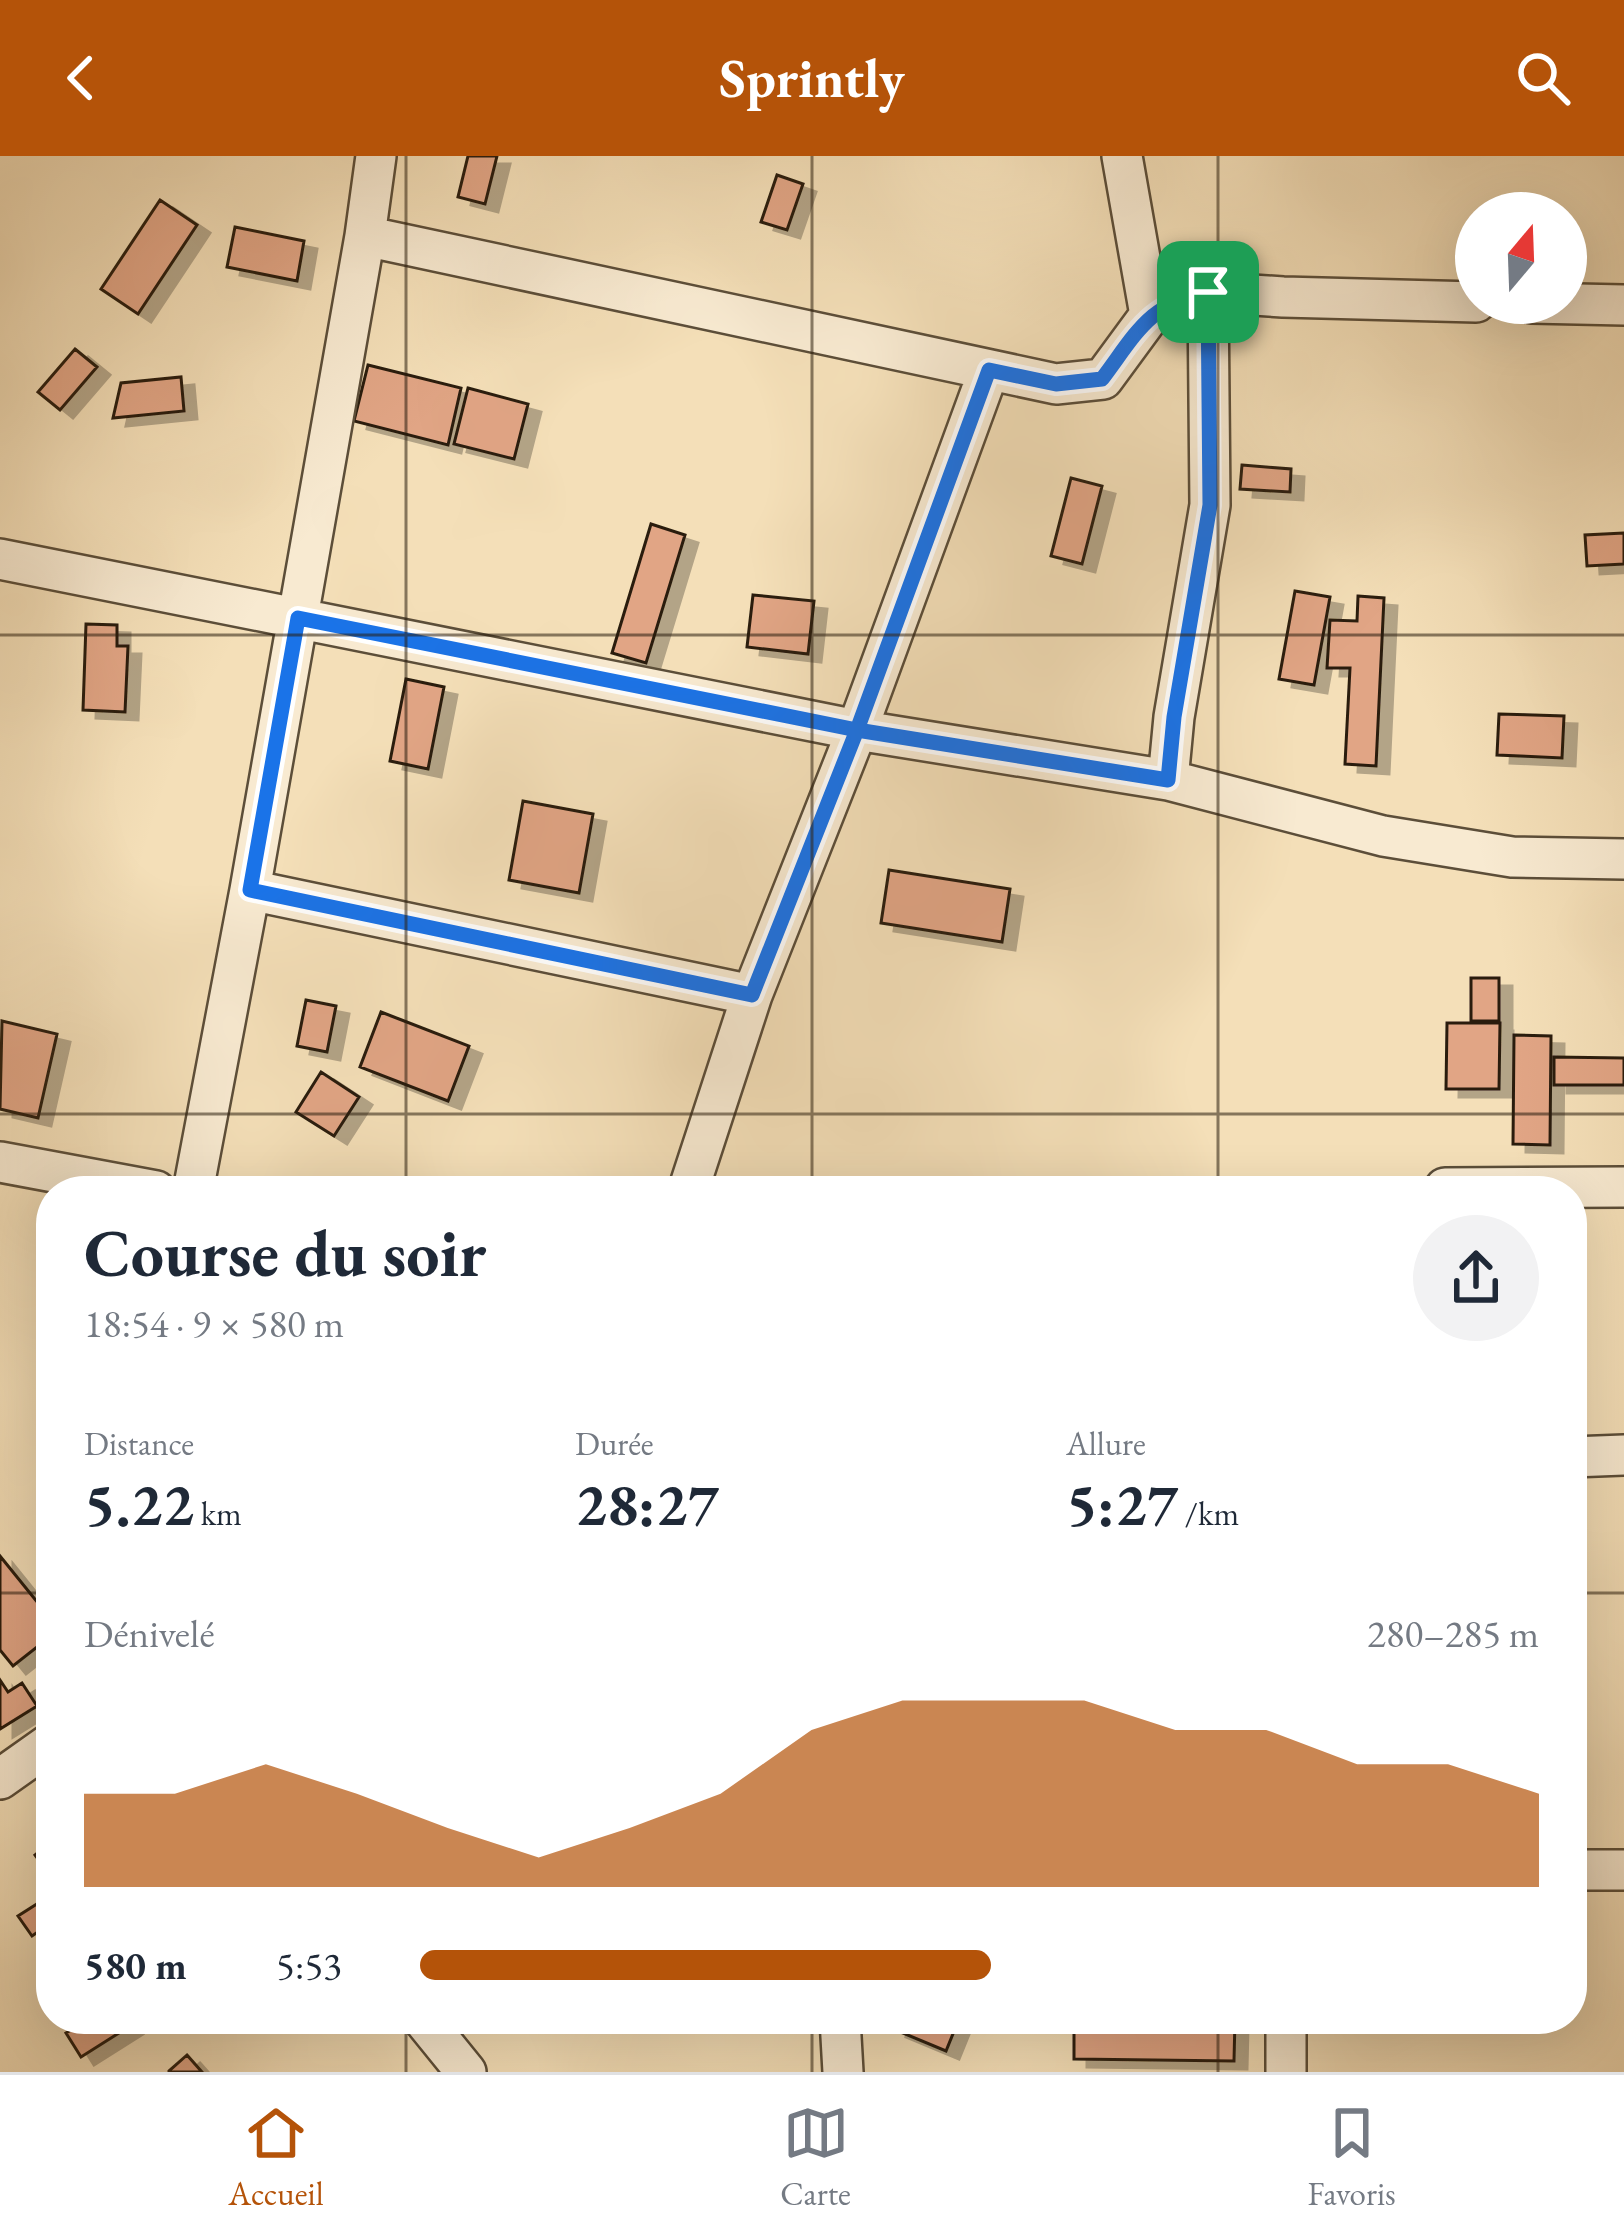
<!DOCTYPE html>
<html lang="fr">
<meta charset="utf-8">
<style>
body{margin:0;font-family:"EB Garamond",serif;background:#f2f2f3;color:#1f2937;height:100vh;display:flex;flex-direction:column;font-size:45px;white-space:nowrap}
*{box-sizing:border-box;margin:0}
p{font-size:39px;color:#747a83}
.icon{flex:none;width:66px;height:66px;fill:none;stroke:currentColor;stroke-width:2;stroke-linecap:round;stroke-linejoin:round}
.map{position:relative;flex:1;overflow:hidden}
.details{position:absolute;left:36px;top:1020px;width:1551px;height:858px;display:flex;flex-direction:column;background:#fff;border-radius:48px;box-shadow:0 12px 48px #0002}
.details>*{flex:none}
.needle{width:78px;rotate:19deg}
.fabs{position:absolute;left:1455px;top:36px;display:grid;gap:24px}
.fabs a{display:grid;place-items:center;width:132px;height:132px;border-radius:50%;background:#fff;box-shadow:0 12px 48px #0002;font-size:60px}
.pin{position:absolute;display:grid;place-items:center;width:102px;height:102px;color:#fff;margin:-51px;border-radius:24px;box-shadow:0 6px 18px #0006}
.round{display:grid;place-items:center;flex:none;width:126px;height:126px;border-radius:63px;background:#f2f2f3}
.headline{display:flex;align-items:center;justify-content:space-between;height:204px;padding:0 48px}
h1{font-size:66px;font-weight:700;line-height:90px}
.figures{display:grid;grid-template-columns:repeat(3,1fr);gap:18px;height:204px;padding:12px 48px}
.figures div{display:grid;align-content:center}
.figures b{font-size:60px;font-weight:700}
.figures small{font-size:33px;font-weight:400}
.figures p{font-size:33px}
.chart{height:336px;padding:24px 48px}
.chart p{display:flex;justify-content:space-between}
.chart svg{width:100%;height:216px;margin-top:12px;fill:#b45309;opacity:.7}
ul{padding:0 48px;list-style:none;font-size:39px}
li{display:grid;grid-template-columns:192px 144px 1fr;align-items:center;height:90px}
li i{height:30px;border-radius:15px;background:#b45309}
header{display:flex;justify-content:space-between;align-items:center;height:156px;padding:0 48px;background:#b45309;color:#fff;font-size:54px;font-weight:700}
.dock{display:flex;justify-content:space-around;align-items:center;height:168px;border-top:3px solid #e0e1e3;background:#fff;font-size:33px;color:#747a83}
.dock a{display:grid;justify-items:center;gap:6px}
.dock .active{color:#b45309}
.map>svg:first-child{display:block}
</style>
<header><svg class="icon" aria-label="back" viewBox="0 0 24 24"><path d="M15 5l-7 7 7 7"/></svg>Sprintly<svg class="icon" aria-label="search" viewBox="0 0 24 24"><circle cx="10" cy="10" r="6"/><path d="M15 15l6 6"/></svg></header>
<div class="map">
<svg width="1624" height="1916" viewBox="0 0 1624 1916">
<defs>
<filter id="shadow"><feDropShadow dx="13" dy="8" stdDeviation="0" flood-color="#0004"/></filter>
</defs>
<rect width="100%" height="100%" fill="#f4dfb8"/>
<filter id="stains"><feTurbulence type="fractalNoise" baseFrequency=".00167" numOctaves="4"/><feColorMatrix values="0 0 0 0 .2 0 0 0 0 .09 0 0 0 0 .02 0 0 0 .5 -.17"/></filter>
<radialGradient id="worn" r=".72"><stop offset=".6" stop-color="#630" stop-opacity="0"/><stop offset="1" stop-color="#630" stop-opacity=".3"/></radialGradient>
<path fill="#e1a585" stroke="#291d0f" stroke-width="3" filter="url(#shadow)" d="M468,0H497L485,48L458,41Z
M777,19L803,28L787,74L761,66Z
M160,44L197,69L138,158L101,133Z
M235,71L304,85L297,125L227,111Z
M75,193L97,211L60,254L38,236Z
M368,209L461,232L448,289L354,265Z
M181,221L184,255L113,262L121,227Z
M468,232L528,248L514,303L454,288Z
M1242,309L1291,313L1290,336L1240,333Z
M1071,322L1102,330L1082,408L1051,400Z
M651,368L685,379L646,507L612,497Z
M1624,377V408L1587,410L1585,379Z
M1295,435L1330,441L1314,529L1279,523Z
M753,439L814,445L808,498L747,491Z
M1358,440L1384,442L1376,610L1345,608L1350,512H1327L1330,464L1357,465Z
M86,468L117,469V490H128L125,556L83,554Z
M406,523L444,531L428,613L390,605Z
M1499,558L1564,560L1562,602L1497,599Z
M523,645L593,658L579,737L509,724Z
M889,714L1010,733L1002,786L881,767Z
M1471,822H1499V865H1471Z
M306,844L336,850L327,896L297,890Z
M381,856L469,890L448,945L360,911Z
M2,865L57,878L38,962L0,953Z
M1447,867H1500L1499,933H1446Z
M1514,879L1551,880L1550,989L1513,988Z
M1554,901L1624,902V929H1554Z
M321,916L359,941L334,980L296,956Z
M0,1400L51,1463V1480L13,1510L0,1494Z
M0,1524L8,1536L22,1527L37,1550L0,1573Z
M51,1686V1721L35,1699Z
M51,1739V1767L32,1780L18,1760Z
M89,1863H126L130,1870L81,1901L66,1877Z
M897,1863H959L946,1895L893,1873Z
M1074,1863H1235L1234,1905L1074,1903Z
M187,1899L202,1916H169V1915Z"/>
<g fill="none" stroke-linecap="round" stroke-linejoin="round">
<g stroke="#5c4e39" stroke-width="44">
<path id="street" d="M1122,0L1150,159
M365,80L1056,228L1103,223L1150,159L1183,140L1208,136L1283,141L1476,146
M1531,147L1624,149
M0,403L857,574L1168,624L1383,680L1512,701L1624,703
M1168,624L1174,561L1210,349L1208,136
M250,734L752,839
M0,1006L156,1035
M1445,1032L1624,1031
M193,1035L250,734L365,80L376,0
M688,1035L752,839L857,574L989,214
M1572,1301L1624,1299
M0,1623L51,1587
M1572,1714H1624
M423,1863L466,1916
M840,1863L843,1916
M1286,1863V1916"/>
</g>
<use href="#street" stroke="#f8ead1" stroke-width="39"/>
</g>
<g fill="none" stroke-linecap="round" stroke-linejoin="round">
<g stroke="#fff" stroke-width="24">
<path id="route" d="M1208,136C1149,147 1136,178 1102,223L1056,228L989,214L857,574L298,462L250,734L752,839L857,574L1168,624L1174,561L1210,349L1208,136"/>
</g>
<use href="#route" stroke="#1a73e8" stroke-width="15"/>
</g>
<path fill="none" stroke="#291d0f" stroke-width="3" stroke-opacity="0.55" d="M406,0V1035M812,0V1035M1218,0V1035M0,479H1624M0,958H1624M0,1437H51M1572,1437H1624M406,1863V1916M812,1863V1916M1218,1863V1916"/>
<rect width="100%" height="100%" filter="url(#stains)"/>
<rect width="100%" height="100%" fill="url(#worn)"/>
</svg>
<div class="fabs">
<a><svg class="needle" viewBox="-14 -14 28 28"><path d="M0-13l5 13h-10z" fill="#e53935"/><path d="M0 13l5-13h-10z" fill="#747a83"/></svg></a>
</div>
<div class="pin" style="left:1208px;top:136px;background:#1e9e55"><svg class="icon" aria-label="arrive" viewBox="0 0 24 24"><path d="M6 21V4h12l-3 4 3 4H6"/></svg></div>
<section class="details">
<div class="headline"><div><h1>Course du soir</h1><p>18:54 · 9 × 580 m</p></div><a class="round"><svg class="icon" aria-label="share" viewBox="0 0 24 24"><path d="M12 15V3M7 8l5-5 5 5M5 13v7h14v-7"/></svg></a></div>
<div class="figures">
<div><p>Distance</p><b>5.22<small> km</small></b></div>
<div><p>Durée</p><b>28:27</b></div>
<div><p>Allure</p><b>5:27<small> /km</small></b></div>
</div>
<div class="chart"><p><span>Dénivelé</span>280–285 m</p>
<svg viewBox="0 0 160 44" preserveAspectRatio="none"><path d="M0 44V25L10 25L20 19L30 25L40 32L50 38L60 32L70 25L80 12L90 6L100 6L110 6L120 12L130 12L140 19L150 19L160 25V44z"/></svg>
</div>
<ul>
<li><b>580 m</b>5:53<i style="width:51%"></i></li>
</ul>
</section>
</div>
<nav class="dock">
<a class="active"><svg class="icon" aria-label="home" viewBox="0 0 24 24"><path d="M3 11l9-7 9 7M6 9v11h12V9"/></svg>Accueil</a>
<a><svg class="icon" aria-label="map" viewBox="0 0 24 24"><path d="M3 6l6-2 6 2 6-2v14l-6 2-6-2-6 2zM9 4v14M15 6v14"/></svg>Carte</a>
<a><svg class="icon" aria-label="saved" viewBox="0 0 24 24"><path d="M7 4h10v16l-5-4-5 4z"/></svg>Favoris</a>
</nav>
